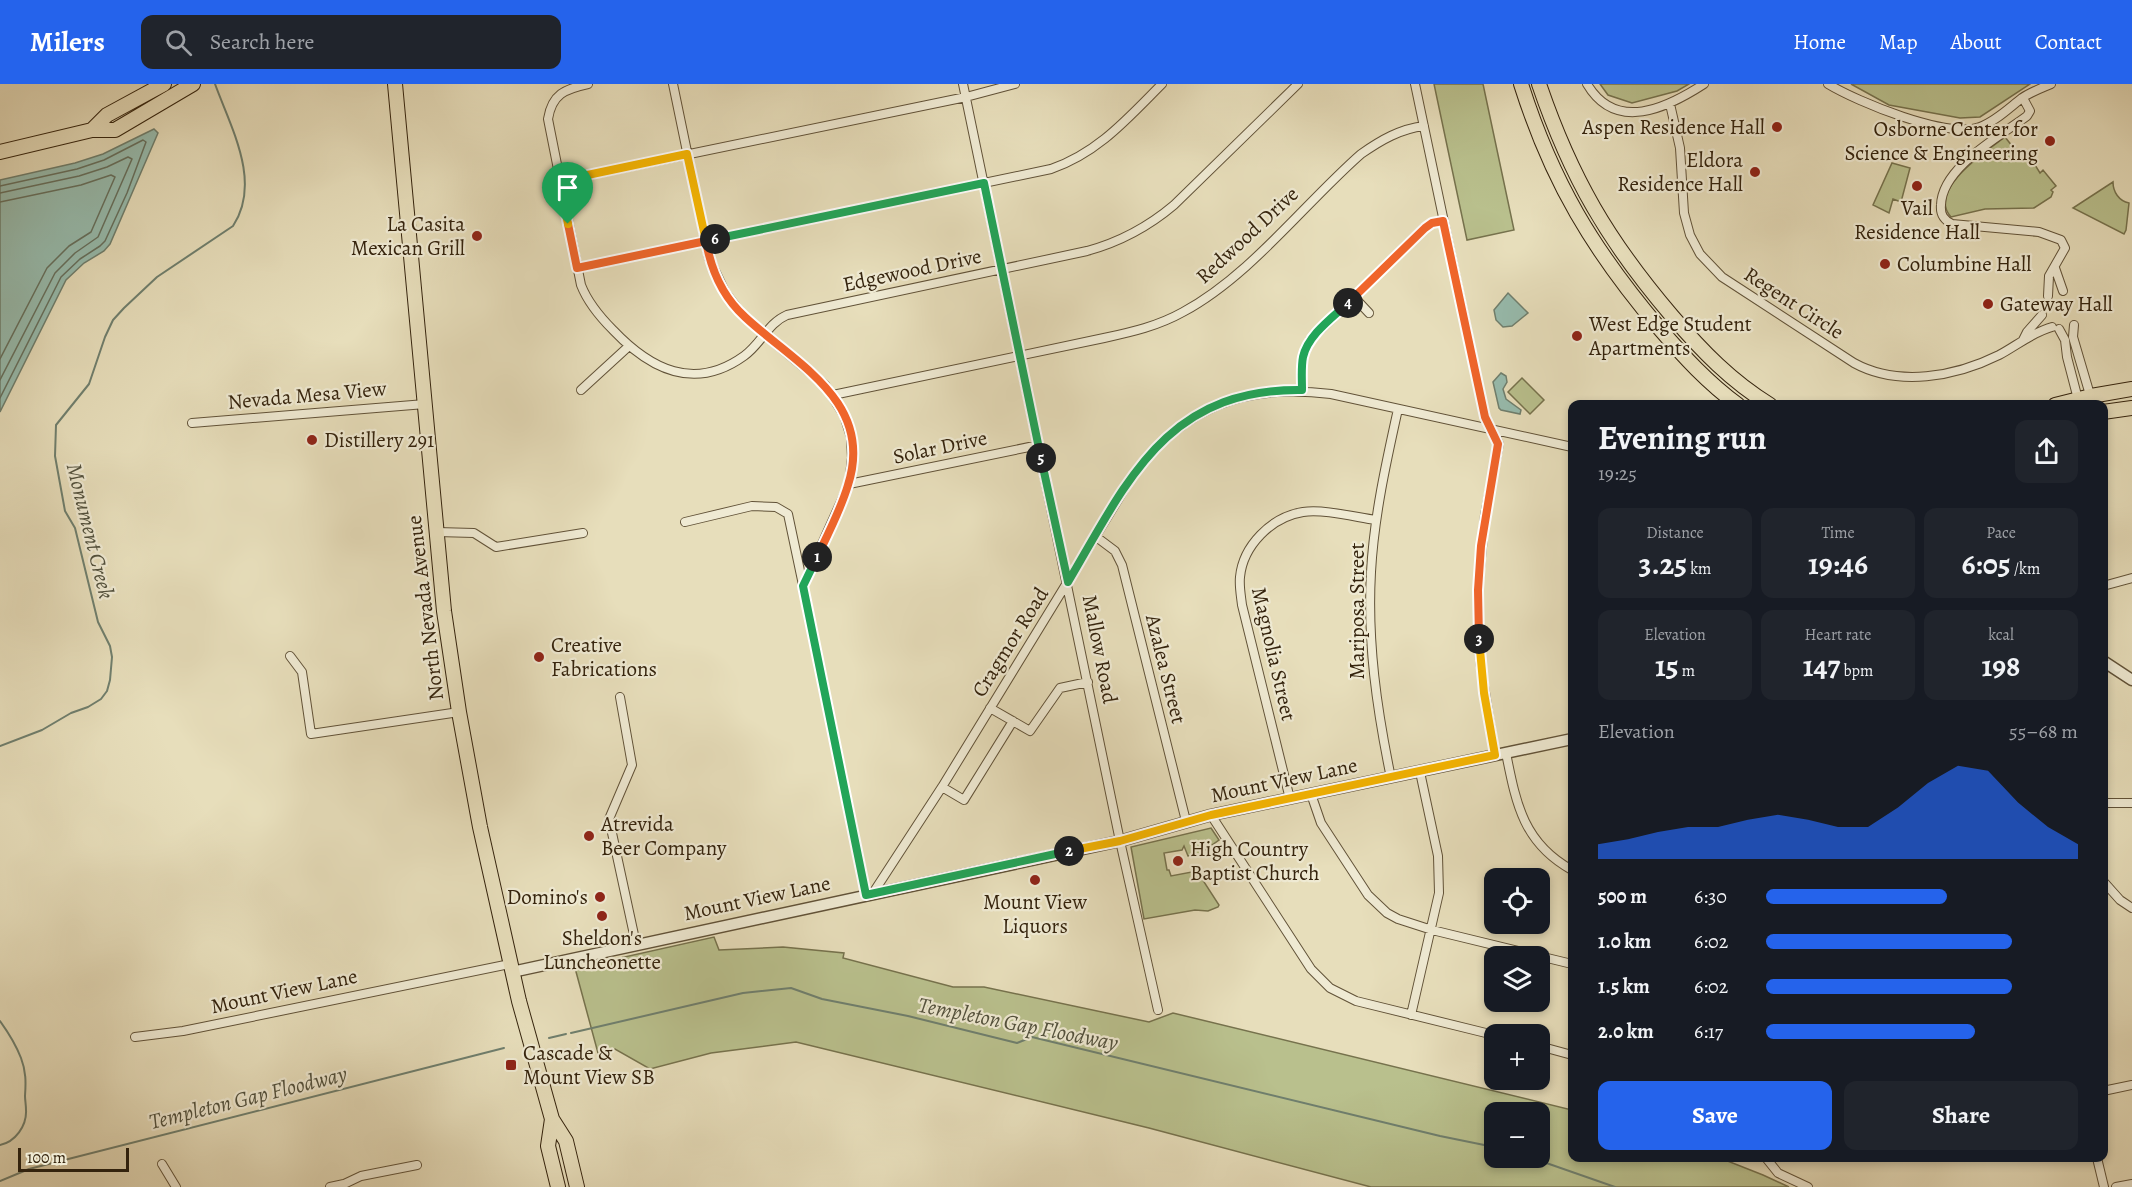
<!DOCTYPE html>
<meta charset="utf-8">
<style>
body{margin:0;font-family:Alegreya,serif;background:#20242c;color:#f1f3f6;height:100vh;display:flex;flex-direction:column;font-size:22px;white-space:nowrap}
*{box-sizing:border-box;margin:0}
p{font-size:20px;color:#9ea1a6}
.icon{flex:none;width:33px;height:33px;fill:none;stroke:currentColor;stroke-width:2;stroke-linecap:round;stroke-linejoin:round}
.map{position:relative;flex:1;overflow:hidden}
.side{position:absolute;left:1568px;top:316px;width:540px;height:762px;display:flex;flex-direction:column;background:#171b24;border-radius:12px;box-shadow:0 3px 9px #0003}
.side>*{flex:none}
.buttons{position:absolute;left:1484px;top:784px;display:grid;gap:12px}
.buttons a{display:grid;place-items:center;width:66px;height:66px;border-radius:12px;background:#171b24;box-shadow:0 3px 9px #0003;font-size:30px}
.scale{position:absolute;left:18px;bottom:15px;width:111px;box-sizing:border-box;padding-left:6px;border:3px solid #34230d;border-top:0;font-size:16px;line-height:21px;white-space:nowrap;color:#34230d;-webkit-text-stroke:4px #efead3;paint-order:stroke}
.pin{position:absolute;display:grid;place-items:center;width:51px;height:51px;color:#fff;margin:-62px -26px;border-radius:50% 50% 50% 0;rotate:-45deg;box-shadow:0 0 6px #0007}
.pin .icon{rotate:45deg}
.km{position:absolute;width:30px;height:30px;margin:-15px;border-radius:50%;background:#222;color:#fff;font-size:16px;line-height:30px;text-align:center}
.round{display:grid;place-items:center;flex:none;width:63px;height:63px;border-radius:12px;background:#20242c}
.overview{display:flex;align-items:center;justify-content:space-between;height:102px;padding:0 30px}
h1{font-size:33px;font-weight:700;line-height:45px}
.metrics{display:grid;grid-template-columns:repeat(3,1fr);gap:9px;height:102px;padding:6px 30px}
.metrics div{display:grid;align-content:center;border-radius:12px;background:#20242c;text-align:center}
.metrics b{font-size:30px;font-weight:700}
.metrics small{font-size:16px;font-weight:400}
.metrics p{font-size:16px}
.chart{height:168px;padding:12px 30px}
.chart p{display:flex;justify-content:space-between}
.chart svg{width:100%;height:108px;margin-top:6px;fill:#2563eb;opacity:.7}
.button{display:flex;gap:12px;margin-top:auto;padding:12px 30px}
.button a{flex:1;height:69px;border-radius:12px;background:#2563eb;color:#fff;font-size:24px;font-weight:700;line-height:69px;text-align:center}
.button a+a{background:#20242c;color:#f1f3f6}
ul{padding:0 30px;list-style:none;font-size:20px}
li{display:grid;grid-template-columns:96px 72px 1fr;align-items:center;height:45px}
li i{height:15px;border-radius:8px;background:#2563eb}
header{display:flex;align-items:center;gap:36px;box-sizing:border-box;height:84px;padding:0 30px;background:#2563eb;color:#fff}
header strong{font-size:28px}
nav{display:flex;gap:33px;margin-inline-start:auto;font-size:21px}
.search{width:420px;height:54px;background:#20242c;display:flex;align-items:center;gap:15px;box-sizing:border-box;padding:0 21px;border-radius:12px;color:#9ea1a6;font-size:22px}
.map>svg:first-child{display:block}
</style>
<header>
<strong>Milers</strong>
<div class="search"><svg class="icon" aria-label="search" viewBox="0 0 24 24"><circle cx="10" cy="10" r="6"/><path d="M15 15l6 6"/></svg>Search here</div>
<nav><a>Home</a><a>Map</a><a>About</a><a>Contact</a></nav>
</header>
<div class="map">
<svg width="2132" height="1103" viewBox="0 0 2132 1103">
<rect width="100%" height="100%" fill="#e7debb"/>
<filter id="stains"><feTurbulence type="fractalNoise" baseFrequency=".00333" numOctaves="4"/><feColorMatrix values="0 0 0 0 .2 0 0 0 0 .09 0 0 0 0 .02 0 0 0 .5 -.17"/></filter>
<radialGradient id="worn" r=".72"><stop offset=".6" stop-color="#630" stop-opacity="0"/><stop offset="1" stop-color="#630" stop-opacity=".3"/></radialGradient>
<path fill="#b9c08d" stroke="#76724d" stroke-width="1.5" fill-rule="evenodd" d="M1434,0H1483L1514,146L1467,156Z
M1600,0H1689L1677,7L1632,19L1608,11Z
M1851,0H2030L1980,33L1960,34L1889,21Z
M2005,53L2020,72L2027,68L2040,89L2043,86L2056,102L2051,106L2053,108L2051,113L2034,124L1985,125L1951,133C1926,106 1988,66 2005,53Z
M1892,79L1910,84L1901,118L1893,115L1889,129L1873,121Z
M2113,98C2113,108 2119,117 2129,119L2126,146L2124,150L2073,124Z
M1522,294L1544,316L1530,330L1508,308Z
M1211,744L1219,756L1199,770L1188,772L1184,762L1182,766L1164,769L1167,786H1169L1171,792L1197,787L1219,821L1218,823L1208,827L1195,826L1144,835L1131,763Z
M714,853L719,866L783,863L844,869L843,874L953,903H984L1149,938L1173,929L1572,1026V1074H1720L1763,1091L1789,1103H1371L1149,1044L796,958L711,969L650,985L615,965L598,969L575,884ZM1494,1029H1539V1074H1494Z"/>
<path fill="#97bcae" stroke="#6f7f6e" stroke-width="1.5" d="M154,45L158,49L110,160L104,167L84,179L66,196L0,328V96L75,79L103,70Z
M1508,209L1528,229L1512,242L1503,243L1496,236L1494,226Z
M1501,289L1506,292L1507,298L1503,305L1506,315L1521,326L1520,330L1501,326L1499,324L1493,298Z"/>
<g fill="none" stroke-linecap="round" stroke-linejoin="round">
<path stroke="#66705e" stroke-width="1.5" d="M0,102L77,85L104,76L143,56L146,58L127,109L105,157L100,162L80,175L61,193L0,314
M0,109L79,92L107,83L128,73L132,75L98,153L75,169L55,189L0,296
M0,118L81,101L111,91L115,93L91,148L69,162L47,184L0,275"/>
<path stroke="#6f7f6e" stroke-width="2" d="M0,662L42,646L71,629L88,623L101,615L107,607L110,596L112,573L110,562L98,538L75,444L65,427L55,372L56,341L89,300L105,253L113,236L124,224L157,193L233,142C262,98 231,44 215,0
M0,937C8,948 16,961 21,974C26,987 26,998 25,1012C25,1016 26,1021 26,1026C27,1042 15,1058 0,1061
M571,949L743,909L791,904L822,915L908,932L1017,959L1032,953L1440,1052L1494,1063
M549,954L566,950
M1532,1074L1615,1103
M0,1097L29,1085L504,964"/>
<g stroke="#615238" stroke-width="10">
<path id="minor" d="M588,0C565,5 552,10 548,35L581,201C588,219 600,233 613,246C650,285 694,308 744,272C761,260 768,239 787,231L1087,167C1120,158 1148,143 1174,121L1298,0
M673,0L709,174L725,208L744,233L825,301L844,331L851,353L852,374L849,400L803,502L866,811
M963,0L1120,757L1158,926
M1415,0L1485,333L1499,360L1485,431L1478,506L1480,577L1495,671
M1587,0C1616,49 1667,24 1704,0
M1828,0C1858,18 1947,55 1980,43C1996,37 2009,24 2022,14C2031,8 2041,4 2051,0
M2023,14L2030,27L2027,32C1999,53 1942,83 1941,121C1940,131 1944,136 1952,140L2039,148L2061,156L2065,164L2049,192L2048,212
M1670,20L1680,64L1684,129L1690,151L1700,170L1722,193L1854,279C1898,303 1955,293 1999,271C2016,262 2033,248 2052,243
M559,97L966,13L1015,0
M577,184L1051,85C1098,69 1128,34 1162,0
M2055,184L2063,207
M1354,213L1369,229
M2074,241L2073,253L2093,321
M2059,245L2065,256L2067,273L2079,319
M2023,256L2027,248L2042,231
M581,306L629,262
M1301,306L1302,275L1310,256L1424,144L1432,139L1443,137
M833,311L1104,254C1132,248 1158,242 1183,228C1250,192 1304,120 1361,70C1381,56 1400,45 1424,42
M192,339L425,320
M849,400L1039,361
M685,438L752,422L776,423L788,430L803,501
M437,448L474,449L496,463L583,449
M1095,452L1115,467L1122,481L1186,737
M2103,502L2132,494
M290,572L302,588L311,650L459,628
M620,613L632,681L609,735L636,860
M990,624L1030,647L1060,604L1088,598
M1506,669C1516,719 1523,759 1572,786
M1391,694C1377,626 1367,558 1371,488C1374,433 1386,379 1398,325
M942,703L964,716L1013,637
M1311,710L1321,739L1368,811L1387,829L1398,835L1432,846L1572,880
M1290,715L1242,521C1241,512 1239,502 1240,493C1243,462 1271,433 1303,428C1324,425 1355,433 1376,436
M2103,719H2132
M1211,731L1311,885L1330,904L1356,917L1494,951
M2103,797L2120,816L2132,824
M873,809L942,703L1133,391C1185,322 1246,299 1331,310L1572,363
M1411,931L1439,809L1438,772L1420,688
M135,953L183,947L510,880
M1539,962L1572,971
M2103,1007L2132,1001
M1766,1074L1778,1089L1808,1103
M2097,1074L2104,1103
M162,1080L176,1103
M330,1103L344,1100L361,1092L417,1081
M2116,1103L2132,1100"/>
</g>
<g stroke="#615238" stroke-width="13">
<path id="tertiary" d="M2103,577L2132,596
M512,888L1120,757L1211,731L1572,655"/>
</g>
<g stroke="#34230d" stroke-width="16">
<path id="primary" d="M395,0L444,527L459,628L480,743L519,917L552,1035L566,1057L577,1103
M1521,0C1552,98 1593,166 1660,245C1684,273 1708,299 1738,321
M1539,0C1571,94 1608,157 1672,232C1702,267 1731,297 1770,321
M92,46L107,31L164,0
M0,68L92,46H115L193,0
M2055,321L2091,312L2132,305
M2103,328L2132,324
M552,1035L548,1062L558,1103"/>
</g>
<use href="#minor" stroke="#efead3" stroke-width="8"/>
<use href="#tertiary" stroke="#efead3" stroke-width="10"/>
<use href="#primary" stroke="#e7debb" stroke-width="14"/>
</g>
<g fill="none" stroke-linecap="round" stroke-linejoin="round">
<g stroke="#fff" stroke-width="12">
<path id="split-1" d="M568,140L577,184L706,157C711,186 723,213 745,233C794,279 875,317 848,401C841,425 828,450 817,473"/>
</g>
<g stroke="#fff" stroke-width="12">
<path id="split-2" d="M817,473L803,502L866,811L1069,767"/>
</g>
<g stroke="#fff" stroke-width="12">
<path id="split-3" d="M1069,767L1120,757L1211,731L1495,671L1484,609L1479,555"/>
</g>
<g stroke="#fff" stroke-width="12">
<path id="split-4" d="M1348,219L1425,144L1432,139L1443,137L1485,333L1498,360L1481,462L1478,506L1479,555"/>
</g>
<g stroke="#fff" stroke-width="12">
<path id="split-5" d="M1041,374L1068,498C1127,398 1166,304 1302,306C1302,295 1301,283 1303,273C1308,251 1332,234 1348,219"/>
</g>
<g stroke="#fff" stroke-width="12">
<path id="split-6" d="M715,155L984,99L1041,374"/>
</g>
<g stroke="#fff" stroke-width="12">
<path id="split-7" d="M568,140L559,97L687,70L706,157L715,155"/>
</g>
<use href="#split-1" stroke="#f0652b" stroke-width="8"/>
<use href="#split-2" stroke="#22a559" stroke-width="8"/>
<use href="#split-3" stroke="#f5b400" stroke-width="8"/>
<use href="#split-4" stroke="#f0652b" stroke-width="8"/>
<use href="#split-5" stroke="#22a559" stroke-width="8"/>
<use href="#split-6" stroke="#22a559" stroke-width="8"/>
<use href="#split-7" stroke="#f5b400" stroke-width="8"/>
</g>
<g fill="#8f2418" stroke="#efead3" stroke-width="2">
<circle cx="1777" cy="43" r="6"/>
<circle cx="2050" cy="57" r="6"/>
<circle cx="1755" cy="88" r="6"/>
<circle cx="1917" cy="102" r="6"/>
<circle cx="477" cy="152" r="6"/>
<circle cx="1885" cy="180" r="6"/>
<circle cx="1988" cy="220" r="6"/>
<circle cx="1577" cy="252" r="6"/>
<circle cx="312" cy="356" r="6"/>
<circle cx="539" cy="573" r="6"/>
<circle cx="589" cy="752" r="6"/>
<circle cx="1178" cy="777" r="6"/>
<circle cx="1035" cy="796" r="6"/>
<circle cx="600" cy="813" r="6"/>
<circle cx="602" cy="832" r="6"/>
<rect x="505" y="975" width="12" height="12" rx="3"/>
</g>
<g text-anchor="middle" dominant-baseline="central" stroke-width="4.5" stroke-linejoin="round" paint-order="stroke">
<g font-size="21" fill="#34230d" stroke="#efead3" text-anchor="start">
<text x="1765" y="43" text-anchor="end">Aspen Residence Hall</text>
<text x="2038" y="45" text-anchor="end">Osborne Center for<tspan x="2038" dy="24">Science &amp; Engineering</tspan></text>
<text x="1743" y="76" text-anchor="end">Eldora<tspan x="1743" dy="24">Residence Hall</tspan></text>
<text x="1917" y="124" text-anchor="middle">Vail<tspan x="1917" dy="24">Residence Hall</tspan></text>
<text x="465" y="140" text-anchor="end">La Casita<tspan x="465" dy="24">Mexican Grill</tspan></text>
<text x="1897" y="180">Columbine Hall</text>
<text x="2000" y="220">Gateway Hall</text>
<text x="1589" y="240">West Edge Student<tspan x="1589" dy="24">Apartments</tspan></text>
<text x="324" y="356">Distillery 291</text>
<text x="551" y="561">Creative<tspan x="551" dy="24">Fabrications</tspan></text>
<text x="601" y="740">Atrevida<tspan x="601" dy="24">Beer Company</tspan></text>
<text x="1190" y="765">High Country<tspan x="1190" dy="24">Baptist Church</tspan></text>
<text x="588" y="813" text-anchor="end">Domino's</text>
<text x="1035" y="818" text-anchor="middle">Mount View<tspan x="1035" dy="24">Liquors</tspan></text>
<text x="602" y="854" text-anchor="middle">Sheldon's<tspan x="602" dy="24">Luncheonette</tspan></text>
<text x="523" y="969">Cascade &amp;<tspan x="523" dy="24">Mount View SB</tspan></text>
</g>
<g font-size="21" fill="#34230d" stroke="#efead3">
<text transform="translate(1247 151) rotate(-43)">Redwood Drive</text>
<text transform="translate(912 186) rotate(-12)">Edgewood Drive</text>
<text transform="translate(1794 219) rotate(33)">Regent Circle</text>
<text transform="translate(307 311) rotate(-5)">Nevada Mesa View</text>
<text transform="translate(940 363) rotate(-12)">Solar Drive</text>
<text transform="translate(425 524) rotate(-97)">North Nevada Avenue</text>
<text transform="translate(1357 527) rotate(-90)">Mariposa Street</text>
<text transform="translate(1010 558) rotate(-58)">Cragmor Road</text>
<text transform="translate(1100 565) rotate(79)">Mallow Road</text>
<text transform="translate(1274 570) rotate(77)">Magnolia Street</text>
<text transform="translate(1166 585) rotate(76)">Azalea Street</text>
<text transform="translate(1284 696) rotate(-12)">Mount View Lane</text>
<text transform="translate(757 814) rotate(-12)">Mount View Lane</text>
<text transform="translate(284 907) rotate(-12)">Mount View Lane</text>
</g>
<g font-size="22" font-style="italic" fill="#52513d" stroke="#efead3">
<text transform="translate(90 447) rotate(76)">Monument Creek</text>
<text transform="translate(1018 940) rotate(11)">Templeton Gap Floodway</text>
<text transform="translate(248 1014) rotate(-14)">Templeton Gap Floodway</text>
</g>
</g>
<rect width="100%" height="100%" filter="url(#stains)"/>
<rect width="100%" height="100%" fill="url(#worn)"/>
</svg>
<div class="buttons">
<a><svg class="icon" aria-label="locate" viewBox="0 0 24 24"><circle cx="12" cy="12" r="6"/><path d="M12 2v4M12 18v4M2 12h4M18 12h4"/></svg></a>
<a><svg class="icon" aria-label="layers" viewBox="0 0 24 24"><path d="M12 4l9 5-9 5-9-5zM3 14l9 5 9-5"/></svg></a>
<a>+</a>
<a>−</a>
</div>
<div class="scale">100 m</div>
<div class="pin" style="left:568px;top:140px;background:#1e9e55"><svg class="icon" aria-label="arrive" viewBox="0 0 24 24"><path d="M6 21V4h12l-3 4 3 4H6"/></svg></div>
<b class="km" style="left:817px;top:473px">1</b>
<b class="km" style="left:1069px;top:767px">2</b>
<b class="km" style="left:1479px;top:555px">3</b>
<b class="km" style="left:1348px;top:219px">4</b>
<b class="km" style="left:1041px;top:374px">5</b>
<b class="km" style="left:715px;top:155px">6</b>
<section class="side">
<div class="overview"><div><h1>Evening run</h1><p>19:25</p></div><a class="round"><svg class="icon" aria-label="share" viewBox="0 0 24 24"><path d="M12 15V3M7 8l5-5 5 5M5 13v7h14v-7"/></svg></a></div>
<div class="metrics">
<div><p>Distance</p><b>3.25<small> km</small></b></div>
<div><p>Time</p><b>19:46</b></div>
<div><p>Pace</p><b>6:05<small> /km</small></b></div>
</div>
<div class="metrics">
<div><p>Elevation</p><b>15<small> m</small></b></div>
<div><p>Heart rate</p><b>147<small> bpm</small></b></div>
<div><p>kcal</p><b>198</b></div>
</div>
<div class="chart"><p><span>Elevation</span>55–68 m</p>
<svg viewBox="0 0 160 44" preserveAspectRatio="none"><path d="M0 44V38L10 36L20 33L30 31L40 31L50 28L60 26L70 28L80 31L90 31L100 23L110 13L120 6L130 8L140 21L150 31L160 38V44z"/></svg>
</div>
<ul>
<li><b>500 m</b>6:30<i style="width:58%"></i></li>
<li><b>1.0 km</b>6:02<i style="width:79%"></i></li>
<li><b>1.5 km</b>6:02<i style="width:79%"></i></li>
<li><b>2.0 km</b>6:17<i style="width:67%"></i></li>
</ul>
<div class="button"><a>Save</a><a>Share</a></div>
</section>
</div>
